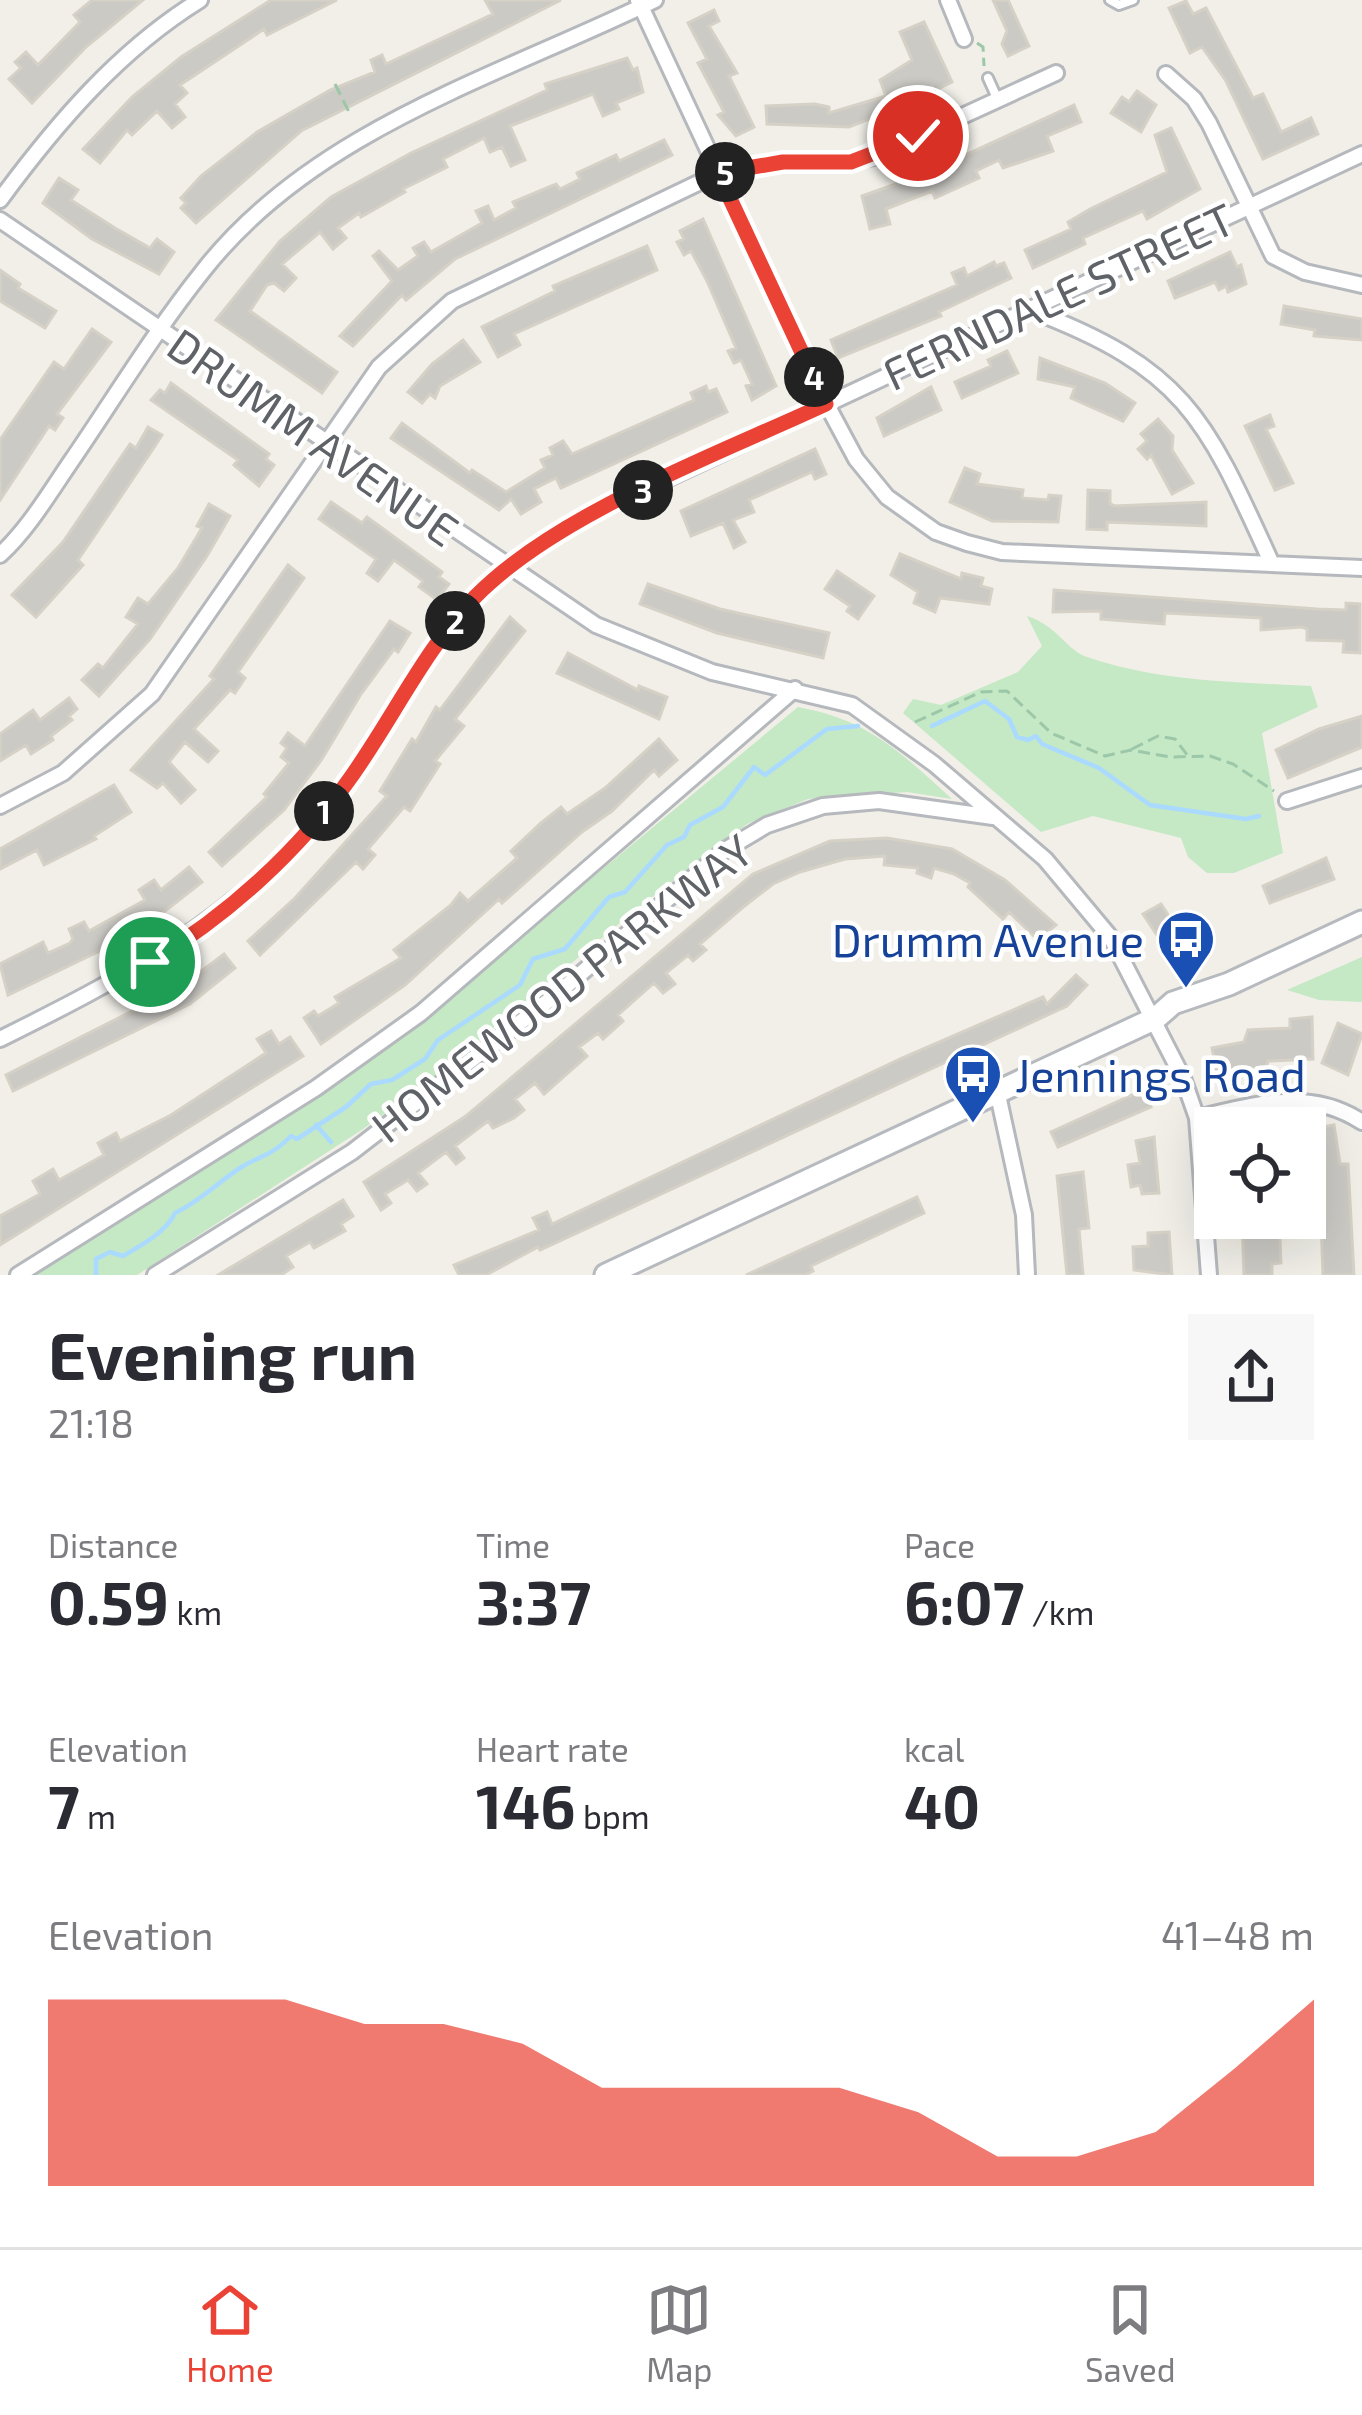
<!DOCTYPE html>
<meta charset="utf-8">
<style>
body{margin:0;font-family:"Exo 2",sans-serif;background:#f7f7f7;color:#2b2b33;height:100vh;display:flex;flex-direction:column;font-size:45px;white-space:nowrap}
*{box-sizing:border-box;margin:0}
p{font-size:39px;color:#7c7c81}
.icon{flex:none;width:66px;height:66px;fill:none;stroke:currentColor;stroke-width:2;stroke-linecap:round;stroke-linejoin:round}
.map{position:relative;height:1275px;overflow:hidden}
.side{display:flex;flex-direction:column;background:#fff;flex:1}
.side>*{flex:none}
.buttons{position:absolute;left:1194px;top:1107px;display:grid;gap:24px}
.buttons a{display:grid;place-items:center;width:132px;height:132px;border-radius:0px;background:#fff;box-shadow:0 12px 48px #0002;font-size:60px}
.pin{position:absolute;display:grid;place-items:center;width:102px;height:102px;color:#fff;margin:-51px;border:6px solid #fff;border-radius:50%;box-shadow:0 3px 12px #0007}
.km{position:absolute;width:60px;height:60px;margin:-30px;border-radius:50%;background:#222;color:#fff;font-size:33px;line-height:60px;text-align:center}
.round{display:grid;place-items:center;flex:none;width:126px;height:126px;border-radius:0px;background:#f7f7f7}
.headline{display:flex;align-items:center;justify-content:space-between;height:204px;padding:0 48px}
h1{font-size:66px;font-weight:700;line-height:90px}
.metrics{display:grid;grid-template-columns:repeat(3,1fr);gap:18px;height:204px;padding:12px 48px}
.metrics div{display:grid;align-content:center}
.metrics b{font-size:60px;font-weight:700}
.metrics small{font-size:33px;font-weight:400}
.metrics p{font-size:33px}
.chart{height:336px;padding:24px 48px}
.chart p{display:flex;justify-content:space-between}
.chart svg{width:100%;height:216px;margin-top:12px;fill:#ea4335;opacity:.7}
.dock{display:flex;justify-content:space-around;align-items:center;height:168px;border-top:3px solid #e1e1e2;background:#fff;font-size:33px;color:#7c7c81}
.dock a{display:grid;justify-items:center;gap:6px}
.dock .selected{color:#ea4335}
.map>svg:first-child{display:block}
</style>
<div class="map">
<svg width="1362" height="1275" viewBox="0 0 1362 1275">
<rect width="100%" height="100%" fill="#f1efe8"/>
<path fill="#c5e8c5" d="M1027,616C1058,626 1066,650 1087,657C1161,682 1234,682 1311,686L1318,707L1262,733L1283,853L1234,873H1207L1188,857L1181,838L1093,816L1041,832L903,713L913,699L941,705L1018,672L1042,646Z
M798,707C869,720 900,752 952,799L907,792L808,799L747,824L639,907L436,1076L363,1129L137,1275H29L406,1032Z
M1362,957V1002L1319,1000L1287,990Z"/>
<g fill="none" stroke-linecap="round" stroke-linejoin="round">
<path stroke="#aadaff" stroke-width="4.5" d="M932,726L985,701L1009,719L1017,737L1028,740L1036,736L1042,744L1099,768L1150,805L1246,819L1259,816
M316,1125L331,1142
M96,1275V1259L110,1252L123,1256C142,1245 166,1232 175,1213C200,1201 217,1183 240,1168C260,1155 269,1158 291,1136L297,1139L346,1107L371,1084L392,1080L425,1059L438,1040L520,985L533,959L565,949L609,897L625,892L667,845L684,837L690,825L723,807L754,767L765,775L827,729L858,726"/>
</g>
<path fill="#cccac5" stroke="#d6d1c6" stroke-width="3" d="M92,0H143L86,47L32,103L9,79L21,68L15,62L26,52L38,65L80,22L74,15Z
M271,0H337L267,35L264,29L180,85L187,93L175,104L185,117L172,128L157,111L132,135L127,130L100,163L83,149L132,97L181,57Z
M485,0H561L301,131L196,223L181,208L186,203L181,198L201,176L257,132L330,90L375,72L371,60L382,55L386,64L493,14Z
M993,0H1008L1029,46L1008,56L1002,44L1007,31Z
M1186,1L1193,14L1206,8L1253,98L1263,94L1281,132L1311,118L1318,134L1263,159L1226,81L1202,47L1190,53L1169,8Z
M714,10L719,21L709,26L737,73L729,76L754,127L736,136L718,115L724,112L698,63L707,59L688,23Z
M924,22L952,82L934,91L932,86L904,100L906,105L849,127L767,124L766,106L815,104L829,107V113L886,96L880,80L912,60L900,32Z
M627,58L633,70L637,68L643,92L616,103L619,109L603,116L593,94L510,126L525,160L511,166L502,147L490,152L484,138L443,159L447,167L403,189L405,192L361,217L359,213L338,228L346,238L333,249L320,232L282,264L296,278L284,291L274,283L267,285L250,311L337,372L322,393L216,320L280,241L331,197L411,153L547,90L545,84Z
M1137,91L1156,105L1141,132L1111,113L1122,97L1129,102Z
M1074,105L1081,122L1047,136L1053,151L1003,168L999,160L976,171L979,178L935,198L932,191L886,209L890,224L870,229L862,196L924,174Z
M1171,128L1200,189L1147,219L1143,211L1083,238L1085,244L1033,268L1025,250L1071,229L1068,222L1090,209L1167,172L1155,135Z
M664,140L672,155L455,259L406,300L402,295L353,346L340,336L392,281L373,256L379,251L398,270L418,256L413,248L424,242L431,252L482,223L476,211L488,206L494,220L516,208L513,202L556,184L560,189L580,179L577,173L616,155L619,161Z
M59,178L78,190L71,200L115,228L150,248L157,239L174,252L159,274L92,239L43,203Z
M703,219L776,386L752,400L746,386L752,384L741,360L734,363L728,351L736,348L707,281L691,251L684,255L677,242L684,239L680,231Z
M647,246L657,270L514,334L520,345L498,357L482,327L555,291L553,286Z
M1230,252L1237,267L1241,265L1246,284L1228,292L1226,286L1219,290L1215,282L1175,298L1168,281Z
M994,262L996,266L1004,263L1011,278L939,312L941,316L838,358L831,340L957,285L952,273L964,268L967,276Z
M0,270L20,284L18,288L56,311L45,328L0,301Z
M1284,306L1362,319V340L1314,336L1315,330L1281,324Z
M92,329L111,342L57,414L63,418L55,430L49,426L0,500V440L54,362L64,369Z
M463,340L480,362L440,386L435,398L430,394L422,403L408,392L432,364Z
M1007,351L1018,373L962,398L955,382L991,366L988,360Z
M1040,358L1105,383L1135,403L1123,421L1071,398L1075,387L1038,379Z
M171,383L269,454L266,459L274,465L259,486L234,465L238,460L151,400L160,390L165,393Z
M706,386L708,392L716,389L727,412L561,488L556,478L534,489L541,502L521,514L511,499L499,510L391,438L402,423L470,473L472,470L506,492L545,468L541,460L553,455L550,448L563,441L572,454L694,400L691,393Z
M931,387L941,410L884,436L877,418Z
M1270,415L1274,426L1266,429L1293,483L1275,490L1245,426Z
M1158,419L1173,436L1172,450L1193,483L1172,494L1151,455L1147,459L1138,449L1147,441L1141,434Z
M148,427L162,435L155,446L78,560L83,565L36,617L12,595L63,542L130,444L136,448Z
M815,449L826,474L815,479L812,472L749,500L754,512L733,520L745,542L734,548L723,523L691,536L681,511Z
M965,468L980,474L977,484L1023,490L1022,498L1048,500L1049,495L1061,496L1058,522L992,521L950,502Z
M1088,490L1110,491V504L1115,506L1206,502V526L1107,522V530L1087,529Z
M331,502L362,523L367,517L442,572L439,577L449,584L437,600L419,587L423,581L394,560L378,581L367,573L376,559L319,519Z
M209,504L230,516L207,556L150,639L99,696L82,680L98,664L103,668L138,624L126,617L138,598L148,604L178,568L202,528L197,526Z
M900,554L961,579L962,573L983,578L981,586L992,589L989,604L940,598L935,612L914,603L918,592L891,575Z
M288,565L304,578L238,672L245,678L235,693L230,690L194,729L218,751L208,762L185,742L169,762L195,790L181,803L163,783L157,788L131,770L214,679L210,676Z
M837,571L874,596L858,619L847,611L850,606L825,589Z
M648,584L720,609L829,633L823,658L717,633L640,604Z
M1054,590L1317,609L1346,610V603L1360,604V653L1343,652L1344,641L1307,640V629L1302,627L1261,630V618L1165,613L1164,624L1101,619V611L1053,612Z
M510,617L525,631L455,719L464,726L435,761L440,764L410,811L404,807L368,849L375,855L363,869L356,862L260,955L248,941L295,898L387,796L380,791L412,739L416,742L436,707L440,710Z
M390,621L410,633L398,652L394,649L361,694L322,759L284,810L222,866L209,852L267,797L264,794L289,763L281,757L287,748L281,743L288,733L305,746Z
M568,653L638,690L639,686L667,697L659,719L557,673Z
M69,698L77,709L69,716L72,720L51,736L53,740L31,754L26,745L0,761V734L33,710L40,720Z
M1362,716V747L1288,778L1276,750L1319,729Z
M659,739L677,760L659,776L654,770L612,811L582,832L502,903L499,899L405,985L321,1044L304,1018L314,1011L318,1016L339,1003L335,997L401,958L394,950L451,905L460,893L468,901L517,858L511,851L541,823L561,807L567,814L605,788Z
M114,785L131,812L94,836L96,839L44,865L37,850L0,869V849Z
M887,838L952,849L1005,880L1056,925L1038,940L1009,912L1003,919L968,887L970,883L954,874L934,868L931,878L917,873L918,868L884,865L885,856L845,859L800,872L773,884L742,908L700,944L706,950L693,961L688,955L666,973L675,984L663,993L654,983L618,1015L623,1021L603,1039L598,1033L579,1047L587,1056L544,1094L535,1083L515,1099L524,1110L514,1118L493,1128L488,1121L455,1146L464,1158L456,1164L446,1152L418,1173L427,1184L417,1191L408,1180L385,1194L391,1203L381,1210L364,1182L466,1116L753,874L830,841Z
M1326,858L1334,879L1270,903L1263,886Z
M189,867L202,882L137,933L8,995L0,964L43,942L48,953L70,943L73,939L69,929L84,922L89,931L145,900L139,890L154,880L161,890Z
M1161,904L1177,928L1188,930L1196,942L1172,958L1143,914Z
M224,954L235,968L190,1004L13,1091L6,1075L162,996L164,999Z
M1076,975L1087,985L1067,1006L540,1250L538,1247L486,1275H459L454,1265L539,1230L533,1218L547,1212L552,1224L902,1058L1043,997L1047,1004Z
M1312,1017L1313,1059L1268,1061L1267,1066L1244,1071L1245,1075L1218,1079L1212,1048L1244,1042L1248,1030L1290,1028V1019Z
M1338,1023L1362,1034L1348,1075L1322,1063Z
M271,1031L279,1044L290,1037L303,1056L0,1245V1216L40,1194L33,1181L53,1169L59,1180L104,1155L98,1143L116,1133L120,1141L171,1115L266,1053L257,1039Z
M1143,1090L1151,1107L1058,1147L1051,1132Z
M1334,1125L1340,1164H1348L1354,1275H1323L1321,1220H1312L1305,1130Z
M1154,1137L1159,1193L1142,1194L1140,1185L1131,1187L1128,1165L1140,1163L1136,1141Z
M1083,1172L1089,1228L1079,1229L1083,1275H1067L1057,1176Z
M917,1197L924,1213L811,1266L813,1271L805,1275H746Z
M343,1200L353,1216L341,1224L345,1231L314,1248L310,1242L286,1256L293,1267L281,1275H218Z
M1242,1218H1279L1281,1263L1272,1264V1275H1244Z
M1169,1232L1172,1275L1134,1270L1133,1247L1148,1246V1233Z"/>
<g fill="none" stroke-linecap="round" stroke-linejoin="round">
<g stroke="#b5b8bc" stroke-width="14">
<path id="lane" d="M1110,0L1119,5L1133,0
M988,78L997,98"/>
</g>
<g stroke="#b5b8bc" stroke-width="20">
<path id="street" d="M638,0L826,403L856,459L887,497L936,532L967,543L1002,552L1362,568
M948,0L964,39
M1166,74L1194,99L1209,123L1273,256L1305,272L1362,285
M0,200C56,124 119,50 200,0
M0,220L596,625L712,672L852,705L934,764L1045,859L1111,938L1183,1078L1197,1118L1209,1275
M1030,310C1186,369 1206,419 1272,564
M0,555C29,528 50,492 72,460C115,397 155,331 203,271C313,130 499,76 655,0
M1287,801L1362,777
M0,806L63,773L152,694L379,367L452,301L719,173L783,162L828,164L873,157L1056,73
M0,1039C121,979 230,922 320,817C369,759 401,689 448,629C485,582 531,551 581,519L1362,154
M998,1095L1024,1215L1027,1275
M1197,1118C1254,1105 1310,1087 1362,1122
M18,1275L316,1088L421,1013L795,689
M155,1275L352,1152L557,994L725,850L767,825L823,806L879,801L993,817"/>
</g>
<g stroke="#b6babf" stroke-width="27">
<path id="secondary" d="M606,1275L1156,1018L1173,1003L1229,984L1362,922"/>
</g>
<path stroke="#9cc7a9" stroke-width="3" stroke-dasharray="12 6" stroke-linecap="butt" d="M977,43L983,47L984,66
M335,84L349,112
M915,722L981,692L1007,691L1051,733L1105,756L1131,750L1170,757L1210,756L1233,764L1274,791
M1132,749L1158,736L1175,739L1188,756"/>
<use href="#lane" stroke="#fff" stroke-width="8"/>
<use href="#street" stroke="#fff" stroke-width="14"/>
<use href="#secondary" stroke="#fff" stroke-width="21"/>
</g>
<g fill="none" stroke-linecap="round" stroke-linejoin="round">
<g stroke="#fff" stroke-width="24">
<path id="route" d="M150,962C227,916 299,851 351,777C393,718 425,649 475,597C557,513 719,454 826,404L718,173L783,162H851L918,136"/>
</g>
<use href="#route" stroke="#ea4335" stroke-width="15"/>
</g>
<defs>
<g id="bus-pin" transform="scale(3)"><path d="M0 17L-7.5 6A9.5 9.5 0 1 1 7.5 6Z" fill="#1a4fb4" stroke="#fff"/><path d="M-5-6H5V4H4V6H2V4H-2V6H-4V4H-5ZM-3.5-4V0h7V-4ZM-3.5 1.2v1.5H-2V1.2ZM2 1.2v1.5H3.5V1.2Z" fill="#fff"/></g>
</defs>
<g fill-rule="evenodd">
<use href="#bus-pin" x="1186" y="939"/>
<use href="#bus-pin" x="973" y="1074"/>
</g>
<g text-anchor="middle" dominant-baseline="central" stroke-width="9" stroke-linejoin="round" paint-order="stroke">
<g font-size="45" fill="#5f6368" stroke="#fff">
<text transform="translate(1058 295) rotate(-25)">FERNDALE STREET</text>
<text transform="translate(314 436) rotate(35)">DRUMM AVENUE</text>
<text transform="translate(561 987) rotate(-38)">HOMEWOOD PARKWAY</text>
</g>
<g font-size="45" fill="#164399" stroke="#fff" text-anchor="end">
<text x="1144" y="939">Drumm Avenue</text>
<text x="1015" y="1074" text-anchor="start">Jennings Road</text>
</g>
</g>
</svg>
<div class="buttons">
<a><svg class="icon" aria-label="locate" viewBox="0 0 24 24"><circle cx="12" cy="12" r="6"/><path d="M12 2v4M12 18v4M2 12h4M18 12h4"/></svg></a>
</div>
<div class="pin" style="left:150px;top:962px;background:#1e9e55"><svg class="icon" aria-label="arrive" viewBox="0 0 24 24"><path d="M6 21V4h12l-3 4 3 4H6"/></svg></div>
<div class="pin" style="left:918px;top:136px;background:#d93025"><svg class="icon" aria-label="check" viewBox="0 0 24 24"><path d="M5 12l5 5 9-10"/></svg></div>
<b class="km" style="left:324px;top:811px">1</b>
<b class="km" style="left:455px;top:621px">2</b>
<b class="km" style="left:643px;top:490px">3</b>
<b class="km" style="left:814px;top:377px">4</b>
<b class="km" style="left:725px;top:172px">5</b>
</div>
<section class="side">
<div class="headline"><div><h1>Evening run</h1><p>21:18</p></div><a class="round"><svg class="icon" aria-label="share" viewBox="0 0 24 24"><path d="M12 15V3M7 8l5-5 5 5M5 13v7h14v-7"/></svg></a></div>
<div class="metrics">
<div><p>Distance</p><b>0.59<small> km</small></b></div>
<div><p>Time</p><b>3:37</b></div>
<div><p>Pace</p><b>6:07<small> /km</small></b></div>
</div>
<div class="metrics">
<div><p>Elevation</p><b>7<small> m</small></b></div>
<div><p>Heart rate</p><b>146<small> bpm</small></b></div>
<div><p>kcal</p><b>40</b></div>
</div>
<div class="chart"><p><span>Elevation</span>41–48 m</p>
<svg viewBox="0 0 160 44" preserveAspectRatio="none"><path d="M0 44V6L10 6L20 6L30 6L40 11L50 11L60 15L70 24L80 24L90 24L100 24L110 29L120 38L130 38L140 33L150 20L160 6V44z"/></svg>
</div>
</section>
<nav class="dock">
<a class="selected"><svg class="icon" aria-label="home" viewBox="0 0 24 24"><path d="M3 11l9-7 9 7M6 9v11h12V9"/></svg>Home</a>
<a><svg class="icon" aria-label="map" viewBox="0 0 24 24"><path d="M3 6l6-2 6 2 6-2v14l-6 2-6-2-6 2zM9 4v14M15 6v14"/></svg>Map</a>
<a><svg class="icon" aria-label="saved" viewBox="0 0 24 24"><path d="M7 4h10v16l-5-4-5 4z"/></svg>Saved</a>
</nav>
